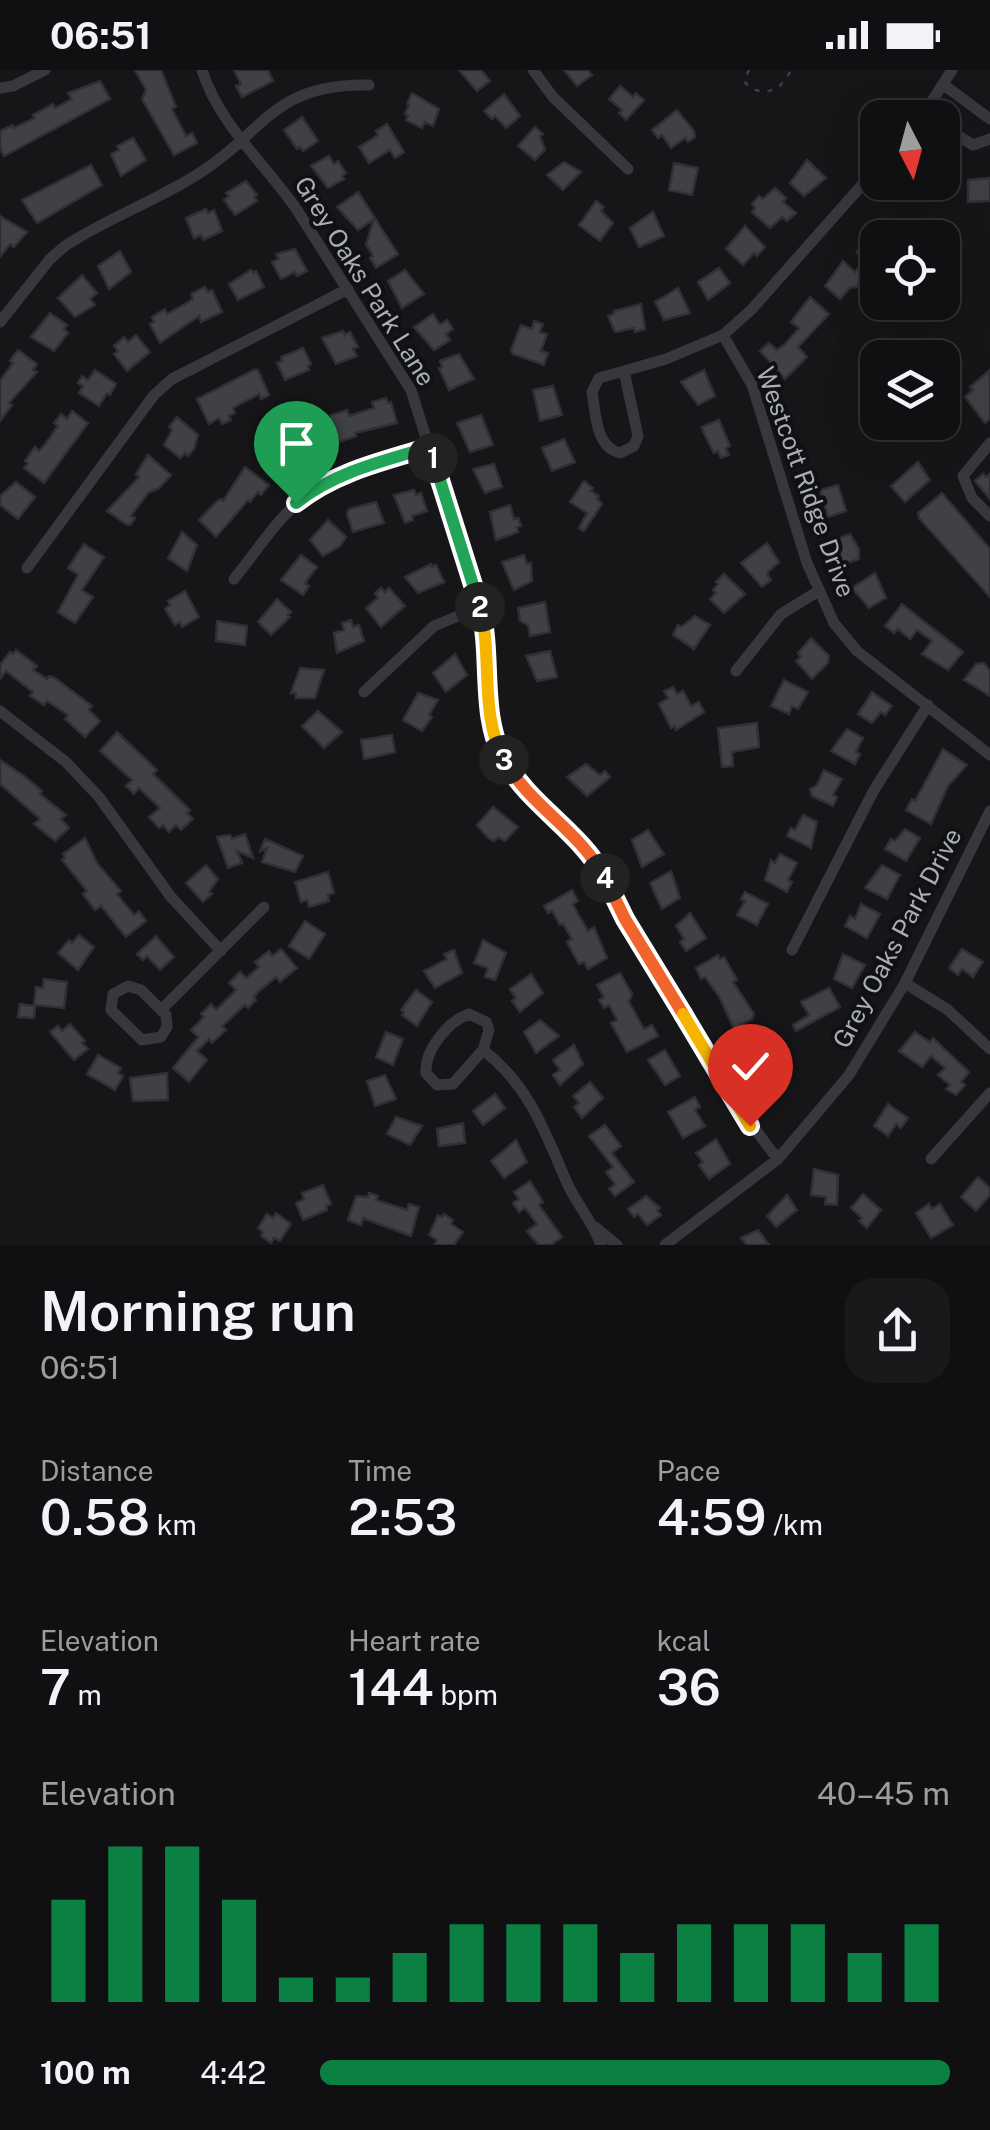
<!DOCTYPE html>
<meta charset="utf-8">
<style>
body{margin:0;font-family:"Public Sans",sans-serif;background:#19191b;color:#f1f3f6;height:100vh;display:flex;flex-direction:column;font-size:38px;white-space:nowrap}
*{box-sizing:border-box;margin:0}
p{font-size:32px;color:#9c9d9f}
.icon{flex:none;width:55px;height:55px;fill:none;stroke:currentColor;stroke-width:2;stroke-linecap:round;stroke-linejoin:round}
.map{position:relative;height:1175px;overflow:hidden}
.details{display:flex;flex-direction:column;background:#101012;flex:1}
.details>*{flex:none}
.needle{width:65px;rotate:174deg}
.controls{position:absolute;left:860px;top:30px;display:grid;gap:20px}
.controls a{display:grid;place-items:center;width:100px;height:100px;border-radius:20px;background:#101012;box-shadow:0 10px 40px #0002,0 0 0 2px #303032;font-size:50px}
.pin{position:absolute;display:grid;place-items:center;width:85px;height:85px;color:#fff;margin:-102px -42px;border-radius:50% 50% 50% 0;rotate:-45deg;box-shadow:0 0 10px #0007}
.pin .icon{rotate:45deg}
.km{position:absolute;width:50px;height:50px;margin:-25px;border-radius:50%;background:#222;color:#fff;font-size:28px;line-height:50px;text-align:center}
.round{display:grid;place-items:center;flex:none;width:105px;height:105px;border-radius:30px;background:#19191b}
.overview{display:flex;align-items:center;justify-content:space-between;height:170px;padding:0 40px}
h1{font-size:55px;font-weight:600;line-height:75px}
.metrics{display:grid;grid-template-columns:repeat(3,1fr);gap:15px;height:170px;padding:10px 40px}
.metrics div{display:grid;align-content:center}
.metrics b{font-size:50px;font-weight:600}
.metrics small{font-size:28px;font-weight:400}
.metrics p{font-size:28px}
.chart{height:280px;padding:20px 40px}
.chart p{display:flex;justify-content:space-between}
.chart svg{width:100%;height:180px;margin-top:10px;stroke:#0b8043;stroke-width:6}
ul{padding:0 40px;list-style:none;font-size:32px}
li{display:grid;grid-template-columns:160px 120px 1fr;align-items:center;height:75px}
li i{height:25px;border-radius:12px;background:#0b8043}
.status{display:flex;justify-content:space-between;align-items:center;height:70px;padding:0 50px;background:#101012;direction:ltr}
.status svg{height:28px;fill:currentColor}
.map>svg:first-child{display:block}
</style>
<div class="status"><b>06:51</b><svg viewBox="0 0 49 12"><path d="M0 12V9h3v3zM5 12V6h3v6zM10 12V3h3v9zM15 12V0h3v12zM26 1h20v11H26zM47 4h2v5h-2z"/></svg></div>
<div class="map">
<svg width="990" height="1175" viewBox="0 0 990 1175">
<rect width="100%" height="100%" fill="#161618"/>
<path fill="#404145" stroke="#303034" stroke-width="2.5" d="M135,0H161L176,37L172,39L186,66L192,63L197,73L174,85L142,29L146,20Z
M234,0H268L273,11L242,27L236,16L241,14Z
M459,0H481L490,11L477,21Z
M564,0H588L592,5L577,16Z
M100,11L110,29L4,86L0,78V61L13,55L14,58L35,48L33,45L53,34L55,38L72,29L68,23Z
M620,16L633,27L636,23L644,30L626,50L619,43L622,40L609,29Z
M412,23L439,39L433,56L425,52L422,58L406,50L408,46L405,44L409,35L407,34Z
M504,24L520,46L506,58L495,46L492,49L484,41Z
M677,40L694,61L695,67L688,72L685,68L671,78L662,65L658,68L652,60Z
M302,47L318,71L303,81L300,77L297,79L284,60Z
M387,54L404,82L395,88L390,80L369,93L359,77L378,65L376,61Z
M535,57L543,64L540,66L545,80L535,90L518,76Z
M133,68L146,90L121,106L111,84L119,80L117,76Z
M329,86L334,94L338,91L346,103L342,106L344,109L328,118L311,96Z
M942,89L955,97L942,118Z
M807,90L826,108L804,126L790,113Z
M564,92L581,102L563,120L547,105Z
M674,93L698,98L692,125L669,120Z
M91,95L102,115L37,153L22,130Z
M990,108V131L968,132V110Z
M246,111L257,125L254,127L257,131L235,145L224,130L229,126L226,123Z
M775,118L786,128L783,132L796,143L787,151L782,147L770,158L752,142L755,138L752,134L759,126L763,129Z
M358,122L398,184L376,198L370,188L373,186L366,174L374,149L358,160L337,137Z
M596,131L604,137L601,141L613,153L600,171L579,155Z
M206,139L208,143L214,140L222,161L203,170L201,165L194,168L186,148Z
M653,142L664,166L639,177L630,158Z
M0,146L27,162L14,177L10,174L0,187Z
M745,156L765,177L757,186L754,183L743,195L726,179Z
M872,159L878,164V190L859,209L858,217L850,218L840,229L825,216L843,191L855,202L865,190L857,182Z
M295,179L307,201L297,206L295,202L281,209L272,192L279,189L276,184Z
M120,181L131,202L109,219L98,196Z
M719,198L730,213L708,230L698,212Z
M251,200L253,203L256,201L264,217L238,230L229,214Z
M405,200L424,224L402,238L388,211Z
M82,205L97,223L90,229L95,235L75,247L58,228Z
M205,217L208,222L212,220L222,242L201,252L199,246L160,273L150,254L154,252L152,247L165,239L167,244L185,234L193,229L191,224Z
M678,218L690,243L664,250L655,232Z
M810,227L829,244L798,277L807,287L785,309L760,281L769,273L777,280L785,274L799,258L791,252Z
M641,234L645,259L635,262L634,258L615,262L608,246L614,244V241Z
M50,243L67,255L64,259L68,263L54,281L31,267Z
M433,244L440,255L447,250L453,259L446,264L450,270L434,280L414,257Z
M534,251L543,254L540,262L547,264L541,281L548,283L544,295L513,284L511,280L521,255L532,259Z
M343,261L345,265L350,262L358,277L353,279L357,286L336,294L322,268Z
M136,265L150,282L127,301L114,284L118,281L114,276L124,267L128,272Z
M303,278L311,294L308,296L309,300L285,310L277,293L282,291L281,287Z
M18,280L37,294L33,300L37,302L9,333L12,335L0,351V311L13,293L10,291Z
M459,284L474,309L449,320L439,298L442,297L440,291Z
M95,300L116,314L110,325L107,323L99,336L79,323L83,316L78,313L82,306L88,310Z
M254,300H258L269,325L261,329L259,324L233,338L235,343L229,346L231,350L222,354L219,348L209,354L197,329Z
M704,300L715,326L698,335L681,312Z
M990,300V349L985,353L965,327L973,320L970,317Z
M553,316L562,345L540,351L533,320Z
M386,328L388,333L391,332L397,353L355,363L356,366L328,376L322,348L347,340L349,346L374,338L372,332Z
M72,341L88,353L44,413L24,398L28,393L25,391L35,377L39,381L46,373L58,356L54,353L61,344L67,349Z
M481,345L493,375L470,382L457,353Z
M177,347L198,365L194,379L188,386L185,383L180,388L164,375L172,360L169,357Z
M719,350L730,376L726,378L729,385L721,388L718,381L714,383L703,361L702,357Z
M294,361L306,382L292,390L295,394L284,401L272,381Z
M564,369L575,392L552,401L542,378Z
M148,385L171,405L159,418L148,423L131,446L135,448L130,455L126,454L107,441L139,407L136,404Z
M918,392L930,410L905,432L891,416Z
M494,394L502,417L485,423L473,399Z
M245,397L269,415L261,425L258,422L250,432L248,430L216,467L199,450L216,432L221,429L223,431Z
M983,404L986,407L990,404V429L975,411Z
M584,411L593,418L591,421L599,426L597,429L602,434L584,461L579,458L587,443L570,432Z
M16,412L35,427L18,449L0,435V426Z
M838,415L846,441L828,447L820,420Z
M414,420L416,425L421,423L427,441L412,446L413,450L405,453L394,425Z
M942,423L990,479V527L919,448L918,443Z
M376,432L384,453L353,462L347,444L349,439Z
M510,435L514,449L518,448L521,456L517,457L518,462L496,470L490,442Z
M328,450L346,467L340,476L323,486L310,470Z
M182,462L197,475L187,501L168,488Z
M850,464L859,479V489L840,496L832,471Z
M767,473L779,492L769,501L767,504L771,510L762,517L741,493Z
M84,474L104,487L82,520L93,527L75,553L58,542L78,505L68,498Z
M301,485L317,497L305,513L309,516L303,525L281,510Z
M524,485L527,494L531,493L532,511L514,520L502,492Z
M431,494L432,497L436,495L444,512L418,523L405,507Z
M875,503L886,528L869,538L852,518Z
M724,504L745,524L724,543L710,529L716,523L713,520L718,514L716,512Z
M381,518L385,522L389,518L405,536L381,557L366,538L378,528L375,523Z
M185,521L199,547L182,557L180,552L175,555L165,539L170,535L168,531Z
M277,529L291,542L288,545L290,547L271,565L258,552Z
M545,532L550,562L530,566L528,555L520,551L518,538Z
M902,534L963,582L948,600L922,584L932,571L917,560L910,569L898,559L894,563L885,556Z
M695,546L710,555L694,579L673,565L678,555L681,557Z
M351,550L353,557L359,555L364,571L337,583L334,563L344,560L342,553Z
M217,551L247,556L245,575L216,571Z
M811,568L829,586L828,593L812,609L796,591L801,587L798,583Z
M16,580L37,596L33,600L47,609L49,606L55,608L92,636L89,640L100,651L85,667L65,649L68,645L47,631L44,635L30,626L33,622L6,601L0,609V595L10,582L13,584Z
M550,581L557,607L537,611L526,586Z
M455,584L467,605L446,622L433,603Z
M984,593L990,601V626L964,610L976,594Z
M300,598L324,600L315,628H296V623H291Z
M784,610L808,622L798,639L792,636L789,644L771,636Z
M673,617L677,624L683,621L691,636L699,632L704,642L676,660L675,656L671,658L659,634L668,628L664,621Z
M872,622L892,636L885,645L881,642L872,653L858,644Z
M418,623L438,630L429,645L432,647L422,661L403,650Z
M318,641L342,662L324,678L302,656Z
M757,653L759,677L732,682L733,696L722,697L718,658Z
M847,659L863,668L856,682L860,684L855,694L831,681Z
M117,662L157,700L153,704L190,740L187,743L193,749L181,760L176,755L169,762L163,755L159,758L149,747L160,738L139,718L134,724L126,716L132,710L100,681Z
M392,665L395,682L364,689L361,670Z
M943,679L967,695L948,716L931,754L906,740L912,729L915,731Z
M0,690L24,706L42,721L40,724L66,745L61,749L69,758L55,771L34,754L40,749L0,714Z
M586,694L600,705L605,701L610,707L587,726L567,707Z
M824,700L842,709L833,725L837,727L833,736L812,726L810,719L817,715Z
M493,737L518,757L505,771L498,767L494,771L488,768L477,755Z
M803,745L817,752L811,778L787,766L791,758L795,760Z
M905,759L920,768L906,791L885,779L891,769L895,771Z
M648,760L664,784L642,797L632,770Z
M245,764L253,788L237,781L242,793L228,798L217,767L230,765L232,769Z
M85,768L97,793L121,821L117,824L134,845L139,841L146,851L126,867L101,836L95,840L83,824L87,821L62,790L65,788L63,784Z
M265,769L303,786L295,802L262,792L267,778L260,781Z
M780,784L797,793L788,810L792,812L787,822L765,810L771,790L775,793Z
M206,795L218,809L209,822L212,824L203,832L186,813Z
M882,795L900,805L887,829L865,818Z
M671,801L680,828L662,839L650,813Z
M328,802L334,823L328,825L329,831L309,837L307,830L301,832L295,812Z
M572,820L578,831L573,834L578,844L588,861L594,857L607,888L588,899L584,892L579,894L567,872L572,869L563,854L560,855L552,841L548,843L544,836Z
M745,822L768,834L757,855L737,845L745,831L741,829Z
M861,834L880,844L867,868L845,856L850,846L855,849Z
M690,843L706,868L686,881L680,872L684,869L676,856Z
M305,851L325,864L309,889L289,876Z
M79,865L94,877L78,900L58,883L69,870L72,873Z
M156,866L174,887L160,900L147,886L143,890L137,884Z
M483,870L506,883L495,910L485,907L488,898L474,893Z
M281,879L297,898L280,912L276,907L259,921L254,927L256,930L248,938L245,935L222,956L226,960L212,973L209,969L197,981L207,990L189,1012L173,998L198,967L191,960L204,947L201,944L211,934L216,940L236,920L229,913L240,902L246,908L259,897L255,892L269,881L272,886Z
M962,879L983,892L973,907L962,899L958,905L949,898Z
M454,880L462,903L435,918L424,901L447,889L444,884Z
M843,884L865,895L852,918L834,909Z
M718,885L720,889L724,887L737,910L733,912L754,944L752,949L734,959L720,928L705,907L701,909L696,898Z
M620,903L632,924L629,932L644,959L652,955L658,966L627,982L611,953L617,950L609,935L604,938L599,930L604,927L597,915Z
M531,904L543,923L520,942L512,931L516,928L510,919Z
M44,909L67,912L64,938L34,935L36,917L43,918Z
M829,918L840,937L796,961L793,955L809,945L801,932Z
M416,920L432,932L417,956L402,945L404,942L401,940Z
M20,934L35,936L34,948L18,947Z
M540,950L559,966L536,983L524,962Z
M70,954L85,971L82,973L88,979L74,990L50,962L58,956L62,961Z
M386,962L403,969L393,995L376,987Z
M915,962L930,972L933,968L969,1002L961,1012L965,1015L956,1025L946,1019L950,1015L938,1005L945,998L931,986L922,997L899,981Z
M765,970L778,992L759,1004L747,981Z
M574,975L583,994L560,1015L553,1005L560,1000L553,990Z
M665,980L680,1006L665,1015L648,990Z
M98,985L121,998L118,1003L123,1006L115,1020L87,1004Z
M167,1003L168,1030L133,1031L130,1008Z
M385,1005L396,1029L375,1036L367,1011Z
M590,1012L603,1028L582,1048L574,1037L579,1033L573,1026Z
M495,1024L505,1038L483,1055L473,1041Z
M695,1027L700,1037L695,1040L705,1056L683,1068L668,1042Z
M888,1034L908,1048L901,1058L896,1054L888,1066L874,1056Z
M396,1047L422,1056L410,1075L387,1064Z
M463,1053L465,1073L439,1076L437,1059Z
M605,1055L621,1076L612,1083L634,1112L615,1126L609,1119L615,1114L606,1102L613,1097L589,1066Z
M716,1069L730,1094L709,1109L699,1095L703,1092L696,1083Z
M516,1070L527,1092L504,1108L491,1091Z
M814,1099L838,1105L837,1135L825,1134L826,1127L811,1125Z
M978,1107L990,1118V1125L976,1141L961,1127Z
M530,1111L543,1132L539,1135L562,1167L551,1175H539L533,1169L527,1161L537,1154L525,1138L519,1142L513,1133L519,1129L514,1122Z
M323,1115L331,1134L326,1136L327,1140L303,1150L296,1133L304,1129L302,1123Z
M369,1123L378,1126L376,1130L407,1140L409,1134L419,1137L411,1166L363,1148L361,1155L348,1150L356,1126L368,1127Z
M863,1124L881,1140L867,1158L859,1151L862,1148L851,1138Z
M787,1125L797,1140L776,1157L767,1146Z
M646,1126L660,1138L657,1140L661,1145L647,1155L638,1144L634,1147L628,1139Z
M929,1134L932,1139L940,1134L953,1155L931,1168L916,1143Z
M276,1143L291,1154L280,1171L274,1168L271,1173L261,1166L263,1162L258,1158L267,1144L273,1148Z
M444,1144L453,1150L451,1154L463,1162L454,1175H434L437,1170L429,1165L438,1145L442,1147Z
M758,1160L769,1175H747L741,1168Z"/>
<g fill="none" stroke-linecap="round" stroke-linejoin="round">
<path stroke="#3d3f44" stroke-width="2.5" stroke-dasharray="5 8" stroke-linecap="butt" d="M749,0L744,11C753,23 766,24 779,17L792,0"/>
<path stroke="#37383d" stroke-width="11" d="M202,0C220,56 264,92 297,140L411,320L484,552C491,595 482,640 499,681C519,725 562,745 590,783C605,804 613,828 626,850C647,888 671,924 694,961C721,1006 745,1049 778,1089
M533,0L553,27L628,99
M944,15L990,49
M0,18L13,16L45,0
M921,48L952,0
M942,56L973,75L990,69
M0,252L50,189L65,176C106,149 153,132 195,106C265,63 271,13 369,15
M723,265L752,315L807,493L834,553L857,581L990,685
M624,301L666,289L723,265L752,239L878,97
M624,301L638,366L634,376L620,383C595,377 596,343 592,322L599,308Z
M990,373L963,406L972,428L990,446
M27,498L154,325L172,309L348,219
M234,509C257,481 281,442 312,421C346,398 391,388 430,377
M736,601L781,544L817,522
M364,622L434,556L480,537
M0,641L66,692L99,727L171,827L221,881
M792,880L874,720L928,635
M905,913L948,940L990,979
M128,916L141,920L166,945L167,957L161,967L142,970L111,940L113,924Z
M162,939L264,837
M483,980L453,1014L437,1015L426,1003C424,981 448,951 469,944L486,952L489,960L483,980C529,1015 545,1062 567,1113C577,1135 593,1152 601,1175
M931,1089L990,1023
M595,1157L617,1175
M665,1175L778,1089L849,1005L905,913L990,741"/>
</g>
<g fill="none" stroke-linecap="round" stroke-linejoin="round">
<g stroke="#fff" stroke-width="20">
<path id="split-1" d="M296,433C335,402 383,391 430,377L433,388"/>
</g>
<g stroke="#fff" stroke-width="20">
<path id="split-2" d="M433,388L480,537"/>
</g>
<g stroke="#fff" stroke-width="20">
<path id="split-3" d="M480,537C493,588 479,643 504,690"/>
</g>
<g stroke="#fff" stroke-width="20">
<path id="split-4" d="M504,690C531,737 579,760 605,808"/>
</g>
<g stroke="#fff" stroke-width="20">
<path id="split-5" d="M605,808L625,849L683,944"/>
</g>
<g stroke="#fff" stroke-width="20">
<path id="split-6" d="M683,944L750,1056"/>
</g>
<use href="#split-1" stroke="#22a559" stroke-width="12"/>
<use href="#split-2" stroke="#22a559" stroke-width="12"/>
<use href="#split-3" stroke="#f5b400" stroke-width="12"/>
<use href="#split-4" stroke="#f0652b" stroke-width="12"/>
<use href="#split-5" stroke="#f0652b" stroke-width="12"/>
<use href="#split-6" stroke="#f5b400" stroke-width="12"/>
</g>
<g text-anchor="middle" dominant-baseline="central" stroke-width="8" stroke-linejoin="round" paint-order="stroke">
<g font-size="25" fill="#a8adb8" stroke="#111113">
<text transform="translate(365 211) rotate(58)">Grey Oaks Park Lane</text>
<text transform="translate(806 412) rotate(70)">Westcott Ridge Drive</text>
<text transform="translate(897 868) rotate(-62)">Grey Oaks Park Drive</text>
</g>
</g>
</svg>
<div class="controls">
<a><svg class="needle" viewBox="-14 -14 28 28"><path d="M0-13l5 13h-10z" fill="#e53935"/><path d="M0 13l5-13h-10z" fill="#9c9d9f"/></svg></a>
<a><svg class="icon" aria-label="locate" viewBox="0 0 24 24"><circle cx="12" cy="12" r="6"/><path d="M12 2v4M12 18v4M2 12h4M18 12h4"/></svg></a>
<a><svg class="icon" aria-label="layers" viewBox="0 0 24 24"><path d="M12 4l9 5-9 5-9-5zM3 14l9 5 9-5"/></svg></a>
</div>
<div class="pin" style="left:296px;top:433px;background:#1e9e55"><svg class="icon" aria-label="arrive" viewBox="0 0 24 24"><path d="M6 21V4h12l-3 4 3 4H6"/></svg></div>
<div class="pin" style="left:750px;top:1056px;background:#d93025"><svg class="icon" aria-label="check" viewBox="0 0 24 24"><path d="M5 12l5 5 9-10"/></svg></div>
<b class="km" style="left:433px;top:388px">1</b>
<b class="km" style="left:480px;top:537px">2</b>
<b class="km" style="left:504px;top:690px">3</b>
<b class="km" style="left:605px;top:808px">4</b>
</div>
<section class="details">
<div class="overview"><div><h1>Morning run</h1><p>06:51</p></div><a class="round"><svg class="icon" aria-label="share" viewBox="0 0 24 24"><path d="M12 15V3M7 8l5-5 5 5M5 13v7h14v-7"/></svg></a></div>
<div class="metrics">
<div><p>Distance</p><b>0.58<small> km</small></b></div>
<div><p>Time</p><b>2:53</b></div>
<div><p>Pace</p><b>4:59<small> /km</small></b></div>
</div>
<div class="metrics">
<div><p>Elevation</p><b>7<small> m</small></b></div>
<div><p>Heart rate</p><b>144<small> bpm</small></b></div>
<div><p>kcal</p><b>36</b></div>
</div>
<div class="chart"><p><span>Elevation</span>40–45 m</p>
<svg viewBox="0 0 160 44" preserveAspectRatio="none"><path d="M5 44V19M15 44V6M25 44V6M35 44V19M45 44V38M55 44V38M65 44V32M75 44V25M85 44V25M95 44V25M105 44V32M115 44V25M125 44V25M135 44V25M145 44V32M155 44V25"/></svg>
</div>
<ul>
<li><b>100 m</b>4:42<i style="width:100%"></i></li>
</ul>
</section>
